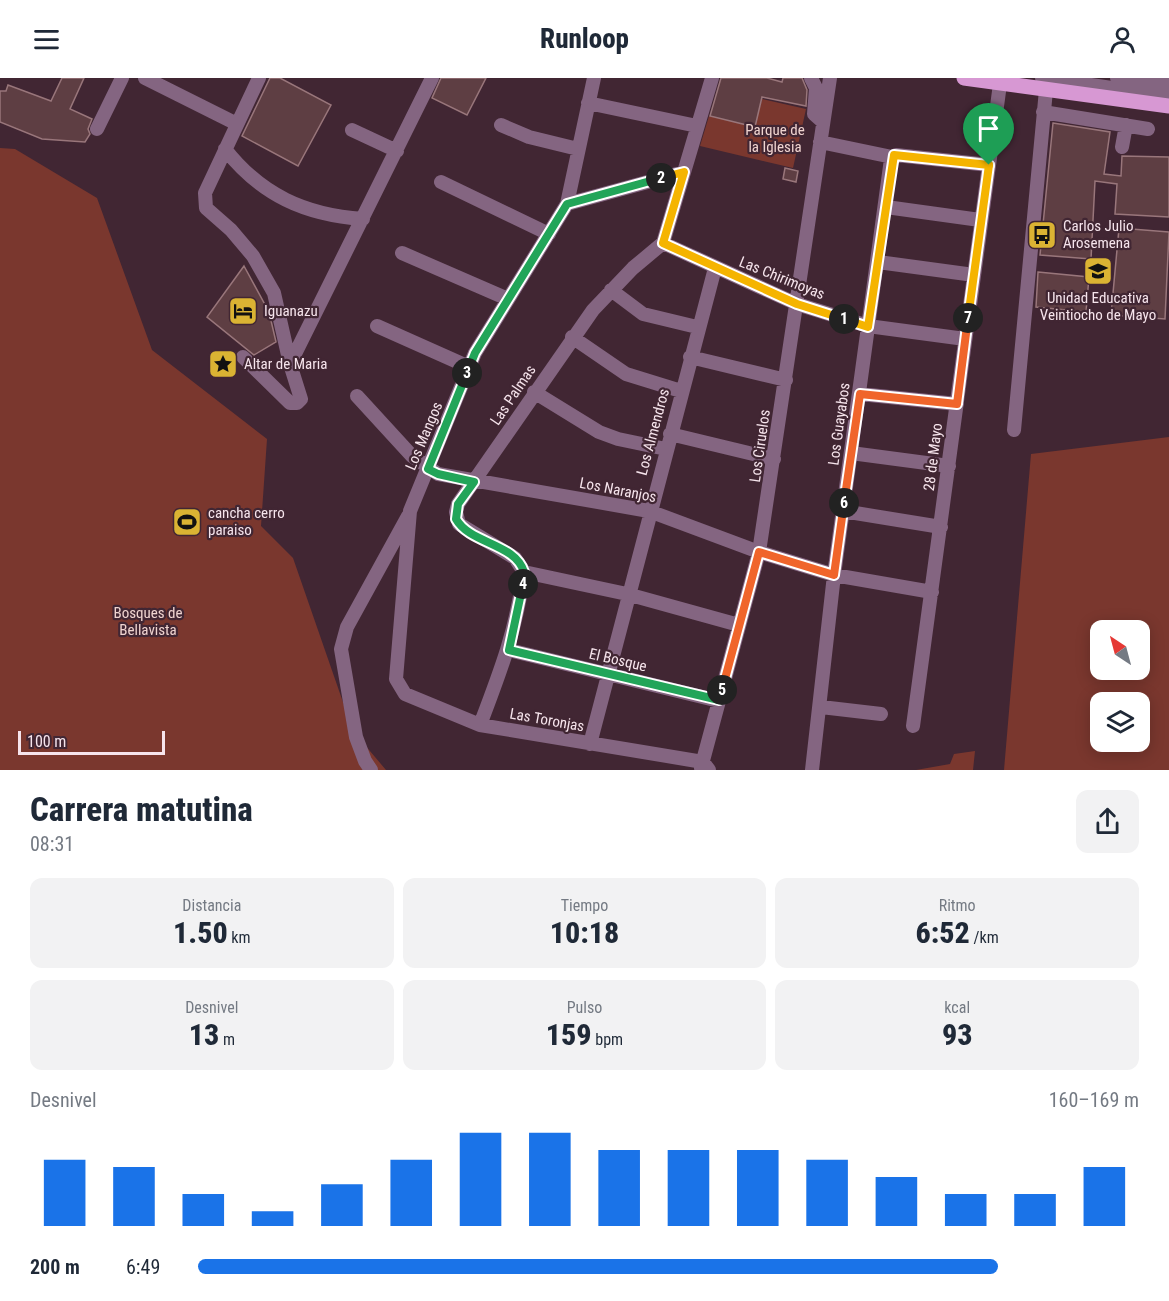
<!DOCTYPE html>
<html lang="es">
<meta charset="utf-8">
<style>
body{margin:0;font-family:"Roboto Condensed",sans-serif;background:#f2f2f3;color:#1f2937;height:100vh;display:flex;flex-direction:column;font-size:22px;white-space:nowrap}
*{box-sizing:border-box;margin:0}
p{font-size:20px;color:#747a83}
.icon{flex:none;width:33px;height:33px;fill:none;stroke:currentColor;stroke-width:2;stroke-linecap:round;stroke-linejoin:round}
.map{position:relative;height:692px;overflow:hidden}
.side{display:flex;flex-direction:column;background:#fff;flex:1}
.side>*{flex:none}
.needle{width:39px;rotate:324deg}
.tools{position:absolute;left:1090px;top:542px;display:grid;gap:12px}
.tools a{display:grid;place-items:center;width:60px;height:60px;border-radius:12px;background:#fff;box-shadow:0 3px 15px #0003;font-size:30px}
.scale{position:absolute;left:18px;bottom:15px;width:147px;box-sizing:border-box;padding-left:6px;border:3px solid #f6e4ec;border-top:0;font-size:16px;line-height:21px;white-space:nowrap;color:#f6e4ec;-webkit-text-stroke:4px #412633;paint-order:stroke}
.pin{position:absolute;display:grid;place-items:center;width:51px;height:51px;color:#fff;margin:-62px -26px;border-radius:50% 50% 50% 0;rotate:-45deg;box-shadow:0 0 6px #0007}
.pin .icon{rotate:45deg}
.km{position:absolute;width:30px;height:30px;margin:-15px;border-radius:50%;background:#222;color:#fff;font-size:16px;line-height:30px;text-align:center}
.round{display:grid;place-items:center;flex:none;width:63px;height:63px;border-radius:12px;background:#f2f2f3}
.summary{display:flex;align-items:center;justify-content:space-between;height:102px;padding:0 30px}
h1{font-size:33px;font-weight:800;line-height:45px}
.figures{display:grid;grid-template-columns:repeat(3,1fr);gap:9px;height:102px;padding:6px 30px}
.figures div{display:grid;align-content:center;border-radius:12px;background:#f2f2f3;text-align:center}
.figures b{font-size:30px;font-weight:800}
.figures small{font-size:16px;font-weight:400}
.figures p{font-size:16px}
.chart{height:168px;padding:12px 30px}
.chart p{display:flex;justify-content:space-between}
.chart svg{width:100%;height:108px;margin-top:6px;stroke:#1a73e8;stroke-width:6}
ul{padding:0 30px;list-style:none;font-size:20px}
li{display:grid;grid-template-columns:96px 72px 1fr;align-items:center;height:45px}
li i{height:15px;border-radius:8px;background:#1a73e8}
header{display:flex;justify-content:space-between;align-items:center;height:78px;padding:0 30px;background:#fff;font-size:27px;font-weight:800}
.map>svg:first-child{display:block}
</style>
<header><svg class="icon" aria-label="menu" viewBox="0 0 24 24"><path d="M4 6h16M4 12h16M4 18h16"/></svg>Runloop<svg class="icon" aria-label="person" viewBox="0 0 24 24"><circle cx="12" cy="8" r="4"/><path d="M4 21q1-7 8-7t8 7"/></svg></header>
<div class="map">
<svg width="1169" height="692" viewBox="0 0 1169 692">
<rect width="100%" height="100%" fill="#412633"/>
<path fill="#7a372e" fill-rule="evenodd" d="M762,21L806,31L793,90L700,68L709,38L755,48Z
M0,70L15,71L97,120L152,272L267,361L261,448L293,480L353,653L386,692H0Z
M1169,359V692H1004L1031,376ZM1101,552H1140V591H1101ZM1101,624H1140V663H1101Z
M975,673L973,692H916L950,686L954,676Z"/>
<path fill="#5e3e43" stroke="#99767b" stroke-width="1.5" d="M62,0H84L70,31L92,41L88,51L90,56L85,64L42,61L0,44V13H6L8,7L51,23Z
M270,0H280L331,27L298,88L242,58Z
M441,0H486L467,37L432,20Z
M721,0H767L782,4L783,0H802L807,12L806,28L762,19L755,49L710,38Z
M1053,45L1110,54L1104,96L1121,98L1122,78L1169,79V139L1115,136L1117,106L1095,103L1091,181L1040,177Z
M785,90L798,93L796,104L783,101Z
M1119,150L1169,154L1165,241L1111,237Z
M244,188L269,234L276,264L254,277L207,239Z
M1038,194L1089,199L1086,234L1036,229Z"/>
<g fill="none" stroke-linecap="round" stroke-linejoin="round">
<path stroke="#846581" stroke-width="14" d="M145,0L237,46
M811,0L816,10L814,36L823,44
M1042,0L1169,18
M1117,0L1169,7
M588,25L697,48
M1043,34L1148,51
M501,47L529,59L578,71
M97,51L122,0
M352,52L397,73
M820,64L892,79
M1122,69L1126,47
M225,71C261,117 305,137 363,141
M684,94L567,126L475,275L410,433L396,601L405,616L480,647L703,684L709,692
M441,104L549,156
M567,126L594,0
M886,129L980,142
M663,165L797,226L868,248L965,261
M402,175L508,221
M878,184L974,197
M611,212L643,236L697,249
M377,248L469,289
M572,259L626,296L681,313
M243,279L290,325H297L301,321L290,286L274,215L253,178L231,152L206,130L205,115L259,0
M690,279L786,302
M290,286L432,0
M534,314L599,354L618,361L666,371
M860,316L957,326
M357,318L412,378L438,396L649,433L759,474L834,497L932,514
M1014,352L1046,12
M670,356L774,381
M851,375L949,388
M843,433L941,449
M524,494L627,516L739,547
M509,572L719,623
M821,629L881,636
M480,647C501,592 516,553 524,494L515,480L459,446L456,434L458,426L593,232L633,190L663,165L712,0
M913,648L1000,6
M590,666L715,190
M701,690L759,474L830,0
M371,692L365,683L356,659L341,571L347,549L408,438
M812,692L834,497L891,81L896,77L989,87"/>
<path stroke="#d798d3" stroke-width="15" d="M964,0L1169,28"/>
</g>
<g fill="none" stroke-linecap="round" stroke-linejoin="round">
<g stroke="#fff" stroke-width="12">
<path id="split-1" d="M844,241L868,249L894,77L989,87"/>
</g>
<g stroke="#fff" stroke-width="12">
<path id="split-2" d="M661,100L684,94L663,165L797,226L844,241"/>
</g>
<g stroke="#fff" stroke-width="12">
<path id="split-3" d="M467,295L475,275L567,126L661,100"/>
</g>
<g stroke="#fff" stroke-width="12">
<path id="split-4" d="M467,295L428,391L438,396L474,404L458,426L456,441C470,466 515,465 524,494L523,506"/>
</g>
<g stroke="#fff" stroke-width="12">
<path id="split-5" d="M523,506L509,572L719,622L722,612"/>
</g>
<g stroke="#fff" stroke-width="12">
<path id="split-6" d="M722,612L759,474L834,497L844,425"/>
</g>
<g stroke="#fff" stroke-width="12">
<path id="split-7" d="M844,425L860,316L957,326L968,240"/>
</g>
<g stroke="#fff" stroke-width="12">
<path id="split-8" d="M968,240L989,87"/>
</g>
<use href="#split-1" stroke="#f5b400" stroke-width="8"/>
<use href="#split-2" stroke="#f5b400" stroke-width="8"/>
<use href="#split-3" stroke="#22a559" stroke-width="8"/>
<use href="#split-4" stroke="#22a559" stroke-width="8"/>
<use href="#split-5" stroke="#22a559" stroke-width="8"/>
<use href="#split-6" stroke="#f0652b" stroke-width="8"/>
<use href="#split-7" stroke="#f0652b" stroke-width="8"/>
<use href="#split-8" stroke="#f5b400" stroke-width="8"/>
</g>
<defs>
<g id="bus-square" transform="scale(1.5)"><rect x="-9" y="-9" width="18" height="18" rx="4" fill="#dab333" stroke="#412633"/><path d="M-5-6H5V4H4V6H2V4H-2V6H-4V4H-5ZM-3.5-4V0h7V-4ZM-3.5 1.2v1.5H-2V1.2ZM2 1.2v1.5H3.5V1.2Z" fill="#111"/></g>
<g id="school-square" transform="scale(1.5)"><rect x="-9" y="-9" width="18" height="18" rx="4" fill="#dab333" stroke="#412633"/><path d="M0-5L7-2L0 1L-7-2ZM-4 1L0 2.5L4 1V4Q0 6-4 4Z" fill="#111"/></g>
<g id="hotel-square" transform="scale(1.5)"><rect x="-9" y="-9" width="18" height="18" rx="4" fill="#dab333" stroke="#412633"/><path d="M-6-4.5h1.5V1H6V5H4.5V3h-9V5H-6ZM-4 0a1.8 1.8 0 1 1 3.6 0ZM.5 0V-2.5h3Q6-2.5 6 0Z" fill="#111"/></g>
<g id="sight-square" transform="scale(1.5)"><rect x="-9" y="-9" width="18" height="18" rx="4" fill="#dab333" stroke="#412633"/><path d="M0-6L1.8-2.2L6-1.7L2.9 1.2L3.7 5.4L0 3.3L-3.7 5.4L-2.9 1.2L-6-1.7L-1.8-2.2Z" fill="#111"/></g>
<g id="stadium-square" transform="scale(1.5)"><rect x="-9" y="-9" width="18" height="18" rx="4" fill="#dab333" stroke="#412633"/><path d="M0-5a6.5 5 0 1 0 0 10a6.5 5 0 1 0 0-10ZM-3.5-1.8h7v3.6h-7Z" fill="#111"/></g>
</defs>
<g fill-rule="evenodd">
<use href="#bus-square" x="1042" y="157"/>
<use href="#school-square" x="1098" y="193"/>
<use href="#hotel-square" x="243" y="233"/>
<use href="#sight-square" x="223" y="286"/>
<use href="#stadium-square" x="187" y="444"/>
</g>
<g text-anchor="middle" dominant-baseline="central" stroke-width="4.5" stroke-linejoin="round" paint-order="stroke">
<g font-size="15" fill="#f0d4d0" stroke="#412633">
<text x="775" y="52">Parque de<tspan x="775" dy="17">la Iglesia</tspan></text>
<text x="148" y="535">Bosques de<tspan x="148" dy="17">Bellavista</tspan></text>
</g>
<g font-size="15" fill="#f6e4ec" stroke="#412633" text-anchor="start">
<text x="1063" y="148">Carlos Julio<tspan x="1063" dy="17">Arosemena</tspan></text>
<text x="1098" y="220" text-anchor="middle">Unidad Educativa<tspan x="1098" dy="17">Veintiocho de Mayo</tspan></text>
<text x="264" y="233">Iguanazu</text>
<text x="244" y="286">Altar de Maria</text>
<text x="208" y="435">cancha cerro<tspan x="208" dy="17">paraiso</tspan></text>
</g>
<g font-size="15" fill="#f6e4ec" stroke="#412633">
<text transform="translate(782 200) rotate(22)">Las Chirimoyas</text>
<text transform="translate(513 317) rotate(-56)">Las Palmas</text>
<text transform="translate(839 346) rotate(-82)">Los Guayabos</text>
<text transform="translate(653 354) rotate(-75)">Los Almendros</text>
<text transform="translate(424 358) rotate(-67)">Los Mangos</text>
<text transform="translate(760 368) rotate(-82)">Los Ciruelos</text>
<text transform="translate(933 379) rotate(-83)">28 de Mayo</text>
<text transform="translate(618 412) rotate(11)">Los Naranjos</text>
<text transform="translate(618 582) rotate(13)">El Bosque</text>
<text transform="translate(547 642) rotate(10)">Las Toronjas</text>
</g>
</g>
</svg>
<div class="tools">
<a><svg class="needle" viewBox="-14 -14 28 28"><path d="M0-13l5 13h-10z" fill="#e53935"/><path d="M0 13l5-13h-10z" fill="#747a83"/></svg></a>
<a><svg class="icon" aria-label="layers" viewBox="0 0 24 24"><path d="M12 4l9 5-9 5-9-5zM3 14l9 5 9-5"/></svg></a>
</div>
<div class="scale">100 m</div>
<div class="pin" style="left:989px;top:87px;background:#1e9e55"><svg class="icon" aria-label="arrive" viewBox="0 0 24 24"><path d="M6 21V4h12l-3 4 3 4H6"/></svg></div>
<b class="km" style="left:844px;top:241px">1</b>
<b class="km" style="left:661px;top:100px">2</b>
<b class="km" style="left:467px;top:295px">3</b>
<b class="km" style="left:523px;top:506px">4</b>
<b class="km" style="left:722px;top:612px">5</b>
<b class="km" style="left:844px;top:425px">6</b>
<b class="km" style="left:968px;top:240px">7</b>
</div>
<section class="side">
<div class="summary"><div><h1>Carrera matutina</h1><p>08:31</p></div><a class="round"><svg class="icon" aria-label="share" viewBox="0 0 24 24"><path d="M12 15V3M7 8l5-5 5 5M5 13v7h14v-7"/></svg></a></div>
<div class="figures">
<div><p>Distancia</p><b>1.50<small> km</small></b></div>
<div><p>Tiempo</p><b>10:18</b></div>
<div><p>Ritmo</p><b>6:52<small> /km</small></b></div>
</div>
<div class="figures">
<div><p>Desnivel</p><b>13<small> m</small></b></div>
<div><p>Pulso</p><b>159<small> bpm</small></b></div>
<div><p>kcal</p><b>93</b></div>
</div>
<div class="chart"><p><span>Desnivel</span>160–169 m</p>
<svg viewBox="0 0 160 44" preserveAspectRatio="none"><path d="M5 44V17M15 44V20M25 44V31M35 44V38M45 44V27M55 44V17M65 44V6M75 44V6M85 44V13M95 44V13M105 44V13M115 44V17M125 44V24M135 44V31M145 44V31M155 44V20"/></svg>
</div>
<ul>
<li><b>200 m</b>6:49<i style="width:85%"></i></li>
</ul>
</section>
